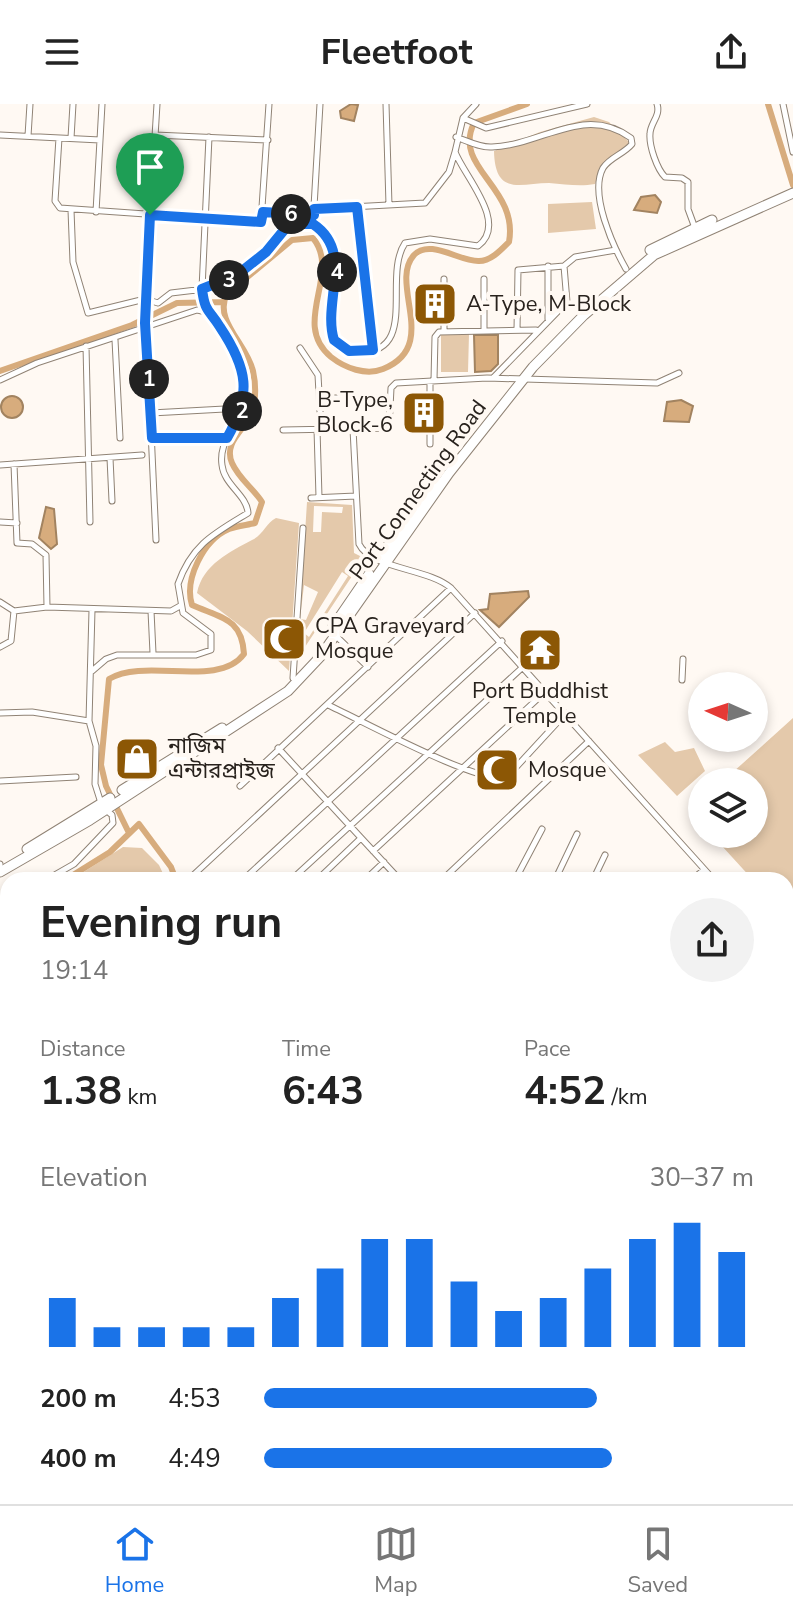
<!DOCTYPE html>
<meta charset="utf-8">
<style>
body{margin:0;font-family:"Nunito Sans","Noto Sans Bengali",sans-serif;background:#f2f2f2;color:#222;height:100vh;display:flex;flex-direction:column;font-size:30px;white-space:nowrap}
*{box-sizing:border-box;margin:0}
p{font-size:26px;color:#767676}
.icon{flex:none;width:44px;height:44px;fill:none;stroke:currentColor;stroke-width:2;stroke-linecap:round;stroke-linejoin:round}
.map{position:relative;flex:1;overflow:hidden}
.side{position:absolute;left:0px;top:768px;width:794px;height:632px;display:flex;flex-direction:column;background:#fff;border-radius:24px 24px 0 0;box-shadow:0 4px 12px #0003}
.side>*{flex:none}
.needle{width:52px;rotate:273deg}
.fabs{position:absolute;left:688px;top:568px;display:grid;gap:16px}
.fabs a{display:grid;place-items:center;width:80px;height:80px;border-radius:50%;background:#fff;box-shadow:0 4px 12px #0003;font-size:40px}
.pin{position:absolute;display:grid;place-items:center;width:68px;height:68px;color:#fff;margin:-82px -34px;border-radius:50% 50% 50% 0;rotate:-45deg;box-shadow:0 0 8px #0007}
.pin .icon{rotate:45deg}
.km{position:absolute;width:40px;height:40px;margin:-20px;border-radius:50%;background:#222;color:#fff;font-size:22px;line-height:40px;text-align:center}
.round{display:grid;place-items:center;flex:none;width:84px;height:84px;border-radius:42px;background:#f2f2f2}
.summary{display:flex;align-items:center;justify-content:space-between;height:136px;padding:0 40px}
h1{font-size:44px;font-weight:700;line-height:60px}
.stats{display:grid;grid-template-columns:repeat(3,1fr);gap:12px;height:136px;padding:8px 40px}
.stats div{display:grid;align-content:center}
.stats b{font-size:40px;font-weight:700}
.stats small{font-size:22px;font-weight:400}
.stats p{font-size:22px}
.chart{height:224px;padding:16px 40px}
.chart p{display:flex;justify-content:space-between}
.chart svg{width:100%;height:144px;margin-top:8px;stroke:#1a73e8;stroke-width:6}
ul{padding:0 40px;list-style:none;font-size:26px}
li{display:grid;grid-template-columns:128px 96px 1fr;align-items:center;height:60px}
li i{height:20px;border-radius:10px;background:#1a73e8}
header{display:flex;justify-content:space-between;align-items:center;height:104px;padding:0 40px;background:#fff;font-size:36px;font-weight:700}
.menu{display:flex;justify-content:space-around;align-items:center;height:112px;border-top:2px solid #e0e0e0;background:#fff;font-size:22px;color:#767676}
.menu a{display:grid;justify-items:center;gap:4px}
.menu .selected{color:#1a73e8}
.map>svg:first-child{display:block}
</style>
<header><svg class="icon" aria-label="menu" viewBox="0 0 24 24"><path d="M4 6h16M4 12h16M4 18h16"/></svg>Fleetfoot<svg class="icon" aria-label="share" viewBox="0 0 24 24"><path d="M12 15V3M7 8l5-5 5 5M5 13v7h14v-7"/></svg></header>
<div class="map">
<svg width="793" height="1400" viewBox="0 0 793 1400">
<rect width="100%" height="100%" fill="#fff9f3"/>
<path fill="#e4c9ab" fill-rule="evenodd" d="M594,13L609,18L629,38L625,45L602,60L595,80C579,83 565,80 549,79C521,79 495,93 494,47L540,28Z
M592,98L596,125L548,129V100Z
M441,230H469L468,268H441Z
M307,398L352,401L354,449L364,454L297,555ZM314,402L343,403L342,409L322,408L321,428H313ZM342,468L348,472L309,533L304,529ZM304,481L318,488L306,516L300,515Z
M276,414L299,419L289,567L247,527L197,489C203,460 230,448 252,436C263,431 266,419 276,414Z
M793,614V791L790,794L786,791V776H753L711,730H754V678H722Z
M665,638L675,648L694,644L705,667L677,692L638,651Z
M123,743L142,744L159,761L166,776H71Z"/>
<path fill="#d7ac7d" stroke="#a28360" stroke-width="2" d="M351,0L358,1L354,17L341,14L340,7Z
M655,91L661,98L657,109L634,106L641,93Z
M474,231H498V260L491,267L475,268Z
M1 303a11 11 0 1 1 22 0a11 11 0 1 1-22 0Z
M681,296L693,302L689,318L664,317L667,298Z
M46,403L54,405L57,440L51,445L39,434Z
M528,487L529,493L499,523L480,506L488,505L490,490Z
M189,1392H217L222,1400H187Z
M222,1392H285L277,1400H228Z
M292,1392H347L352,1400H283Z"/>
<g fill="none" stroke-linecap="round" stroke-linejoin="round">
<path stroke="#d7ac7d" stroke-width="6" d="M768,0L793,81
M0,267L132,221L177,199L223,198
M129,729L106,682L101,661L109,575C146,553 218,585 244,550C242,514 221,514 192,501C184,476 203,436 229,425C237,422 247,421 255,419L262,398C253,384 239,375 232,359C223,338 245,326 251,310C256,297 256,281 253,267C247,240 213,216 227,190L292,136L313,134C342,170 290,219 331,253C345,264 366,272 383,265C441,242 388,180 414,151C430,134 460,158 479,157C491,157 501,146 509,138C519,83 452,64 474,19L527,0
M65,776L110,748L139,720L171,763L176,776
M0,826L8,820"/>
<g stroke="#908375" stroke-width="7">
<path id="street" d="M386,0L389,101
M657,0C661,12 650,19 650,30C649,42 657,65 665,73L682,74L688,78V105L695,124
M783,0L793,48
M463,14L486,24L587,0
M0,31L100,36
M155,31L268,36
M28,32L30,0
M456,33C467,37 481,44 492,43C543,41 584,0 631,34L632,40C624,50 610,53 603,64C589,90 613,142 626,165
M59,34L55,97L60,104L261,118L269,0
M71,34L73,0
M357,103L373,246
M314,105L425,99L449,68L455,48
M71,106L73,158L88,209L145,195L157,0
M96,108L102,0
M263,108L314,111
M313,120L320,0
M444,175V228
M204,207L202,185L209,33
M548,215V162
M517,226L518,166L564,162L575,153L616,146
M484,227V175
M115,236L120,334
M86,242L90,418
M300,244L318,271L321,325
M493,274L567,198L564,162
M0,276L37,259L197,206C213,208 220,221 227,234C244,268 251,292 231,326C225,337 220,348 222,361C224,381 247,391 248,409C215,429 192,440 178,480L183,509L211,530V546L196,551H117L106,555L92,567
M434,276L435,233L439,228L536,226
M430,278V340
M320,294H390
M151,309L243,304
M317,325L319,393
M353,325L359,440C371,465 428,464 451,484L714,776
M283,326L389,324L391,284L396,279L487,274L657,279L679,269
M152,334H227
M110,354L112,397
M14,360L17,439L32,440L46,451L47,503
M0,361L142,351
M311,394L356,392
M0,418L17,419
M156,436L145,195L158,199L171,189L213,184L237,171L266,148L289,120L304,117L320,124C354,164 316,208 335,238C340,245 349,248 357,248C420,251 382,173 405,139L430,135L478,142C509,119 464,72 455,48L463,14L476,0
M0,498L14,507
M92,506L89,617L96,642L95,680L101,699
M14,507L47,503L171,507L180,502
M151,507L153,549
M335,531L368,563
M0,543L11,537L14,507
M293,574L303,424
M682,576L683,555
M328,601C359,615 483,683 507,673L566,609
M0,609L32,608L89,617
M278,644L400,776
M0,677L76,673
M240,682L451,484
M373,747L546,587
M0,760V761
M46,776L74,760L113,719L112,711L105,705
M188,776L475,509
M243,776L502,537
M291,776L524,562
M317,776L361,734
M365,776L384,758
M442,776L589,637
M515,776L542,725
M555,776L577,730
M593,776L605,751
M691,776L704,766
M0,814L8,808
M0,946L8,945
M0,985H8
M0,1023L8,1024
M0,1097H8
M0,1177L8,1178
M0,1210H6
M0,1243H8
M786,1293L793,1332"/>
</g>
<g stroke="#908375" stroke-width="9">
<path id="secondary" d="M786,807L793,800
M0,911L8,934
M786,1278L793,1273
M167,1392L170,1400"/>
</g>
<g stroke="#908375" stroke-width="11">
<path id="highway" d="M650,146L712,116
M381,451L436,376
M332,524L369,470
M122,686L222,624
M27,745L110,694
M0,768L90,716L288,587L320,553L449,369L533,263L584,211L654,151L793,89
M786,1268L793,1262
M640,1400L649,1392"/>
</g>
<use href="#street" stroke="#fff" stroke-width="5"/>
<use href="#secondary" stroke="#fff" stroke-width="7"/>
<use href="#highway" stroke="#fff" stroke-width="9"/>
<path stroke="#7c7670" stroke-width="2" stroke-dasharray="12 6" stroke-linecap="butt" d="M504,1400L512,1392"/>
</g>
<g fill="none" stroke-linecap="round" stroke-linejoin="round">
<g stroke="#fff" stroke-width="16">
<path id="route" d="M357,103L373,246L349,247L334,236C322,198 355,148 313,120H289L266,148L237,171L202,185C205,209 209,205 220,223C248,265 252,290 227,334H152L145,219L150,111L261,118L263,108L314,111V105Z"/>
</g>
<use href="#route" stroke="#1a73e8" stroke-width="10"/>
</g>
<defs>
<g id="building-square" transform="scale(2.3)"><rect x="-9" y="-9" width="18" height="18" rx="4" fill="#8c5705" stroke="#fff9f3"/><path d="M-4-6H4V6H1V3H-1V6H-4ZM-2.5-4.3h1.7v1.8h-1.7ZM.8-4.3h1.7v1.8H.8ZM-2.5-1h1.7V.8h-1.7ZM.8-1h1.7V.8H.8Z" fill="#fff"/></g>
<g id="mosque-square" transform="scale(2.3)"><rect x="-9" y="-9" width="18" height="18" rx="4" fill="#8c5705" stroke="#fff9f3"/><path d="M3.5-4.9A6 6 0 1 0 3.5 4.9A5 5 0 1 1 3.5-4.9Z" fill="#fff"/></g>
<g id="temple-square" transform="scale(2.3)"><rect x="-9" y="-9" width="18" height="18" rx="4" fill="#8c5705" stroke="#fff9f3"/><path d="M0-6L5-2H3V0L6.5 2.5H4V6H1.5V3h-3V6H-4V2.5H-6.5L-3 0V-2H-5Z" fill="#fff"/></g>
<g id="shop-square" transform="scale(2.3)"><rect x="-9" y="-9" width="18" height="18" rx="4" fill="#8c5705" stroke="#fff9f3"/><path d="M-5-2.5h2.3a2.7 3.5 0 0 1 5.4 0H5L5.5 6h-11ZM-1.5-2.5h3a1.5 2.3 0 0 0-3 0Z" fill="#fff"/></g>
</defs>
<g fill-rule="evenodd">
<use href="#building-square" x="435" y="200"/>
<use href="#building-square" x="424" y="309"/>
<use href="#mosque-square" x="284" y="535"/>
<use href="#temple-square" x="540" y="546"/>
<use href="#shop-square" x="137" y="655"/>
<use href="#mosque-square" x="497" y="666"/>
</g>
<g text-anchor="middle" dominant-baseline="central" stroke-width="8" stroke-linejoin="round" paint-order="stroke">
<g font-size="22" fill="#28221d" stroke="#fff9f3" text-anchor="start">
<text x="466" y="200">A-Type, M-Block</text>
<text x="393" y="296" text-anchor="end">B-Type,<tspan x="393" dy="25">Block-6</tspan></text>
<text x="315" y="522">CPA Graveyard<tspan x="315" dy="25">Mosque</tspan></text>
<text x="540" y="587" text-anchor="middle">Port Buddhist<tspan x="540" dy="25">Temple</tspan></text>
<text x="168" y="642">নাজিম<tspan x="168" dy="25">এন্টারপ্রাইজ</tspan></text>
<text x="528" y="666">Mosque</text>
</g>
<g font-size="22" fill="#28221d" stroke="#fff9f3">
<text transform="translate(418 386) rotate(-54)">Port Connecting Road</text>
</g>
</g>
</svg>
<div class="fabs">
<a><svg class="needle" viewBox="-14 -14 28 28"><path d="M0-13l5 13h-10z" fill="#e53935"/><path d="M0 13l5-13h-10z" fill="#767676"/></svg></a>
<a><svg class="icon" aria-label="layers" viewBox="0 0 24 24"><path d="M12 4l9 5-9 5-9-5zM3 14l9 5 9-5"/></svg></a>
</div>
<div class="pin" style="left:150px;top:111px;background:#1e9e55"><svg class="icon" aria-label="arrive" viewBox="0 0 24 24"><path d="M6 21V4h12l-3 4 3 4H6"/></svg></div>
<b class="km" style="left:149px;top:275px">1</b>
<b class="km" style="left:242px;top:307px">2</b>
<b class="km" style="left:229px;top:176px">3</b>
<b class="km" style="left:337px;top:168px">4</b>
<b class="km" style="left:291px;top:110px">6</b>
<section class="side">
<div class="summary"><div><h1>Evening run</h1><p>19:14</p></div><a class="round"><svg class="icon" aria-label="share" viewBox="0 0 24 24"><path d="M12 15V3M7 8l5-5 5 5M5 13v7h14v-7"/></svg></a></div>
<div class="stats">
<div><p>Distance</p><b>1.38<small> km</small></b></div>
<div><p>Time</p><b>6:43</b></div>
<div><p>Pace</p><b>4:52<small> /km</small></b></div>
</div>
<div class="chart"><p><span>Elevation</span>30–37 m</p>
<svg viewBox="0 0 160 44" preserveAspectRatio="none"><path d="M5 44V29M15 44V38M25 44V38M35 44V38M45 44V38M55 44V29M65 44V20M75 44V11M85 44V11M95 44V24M105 44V33M115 44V29M125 44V20M135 44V11M145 44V6M155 44V15"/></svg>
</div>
<ul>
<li><b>200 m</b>4:53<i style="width:68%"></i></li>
<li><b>400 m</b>4:49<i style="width:71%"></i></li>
</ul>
</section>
</div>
<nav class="menu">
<a class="selected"><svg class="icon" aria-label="home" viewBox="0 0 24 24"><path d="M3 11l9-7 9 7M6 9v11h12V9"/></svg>Home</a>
<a><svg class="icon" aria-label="map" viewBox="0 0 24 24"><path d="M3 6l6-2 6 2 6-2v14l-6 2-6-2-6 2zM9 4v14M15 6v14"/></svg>Map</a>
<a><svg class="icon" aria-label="saved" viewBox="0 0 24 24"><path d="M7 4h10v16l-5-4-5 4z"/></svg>Saved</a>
</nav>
